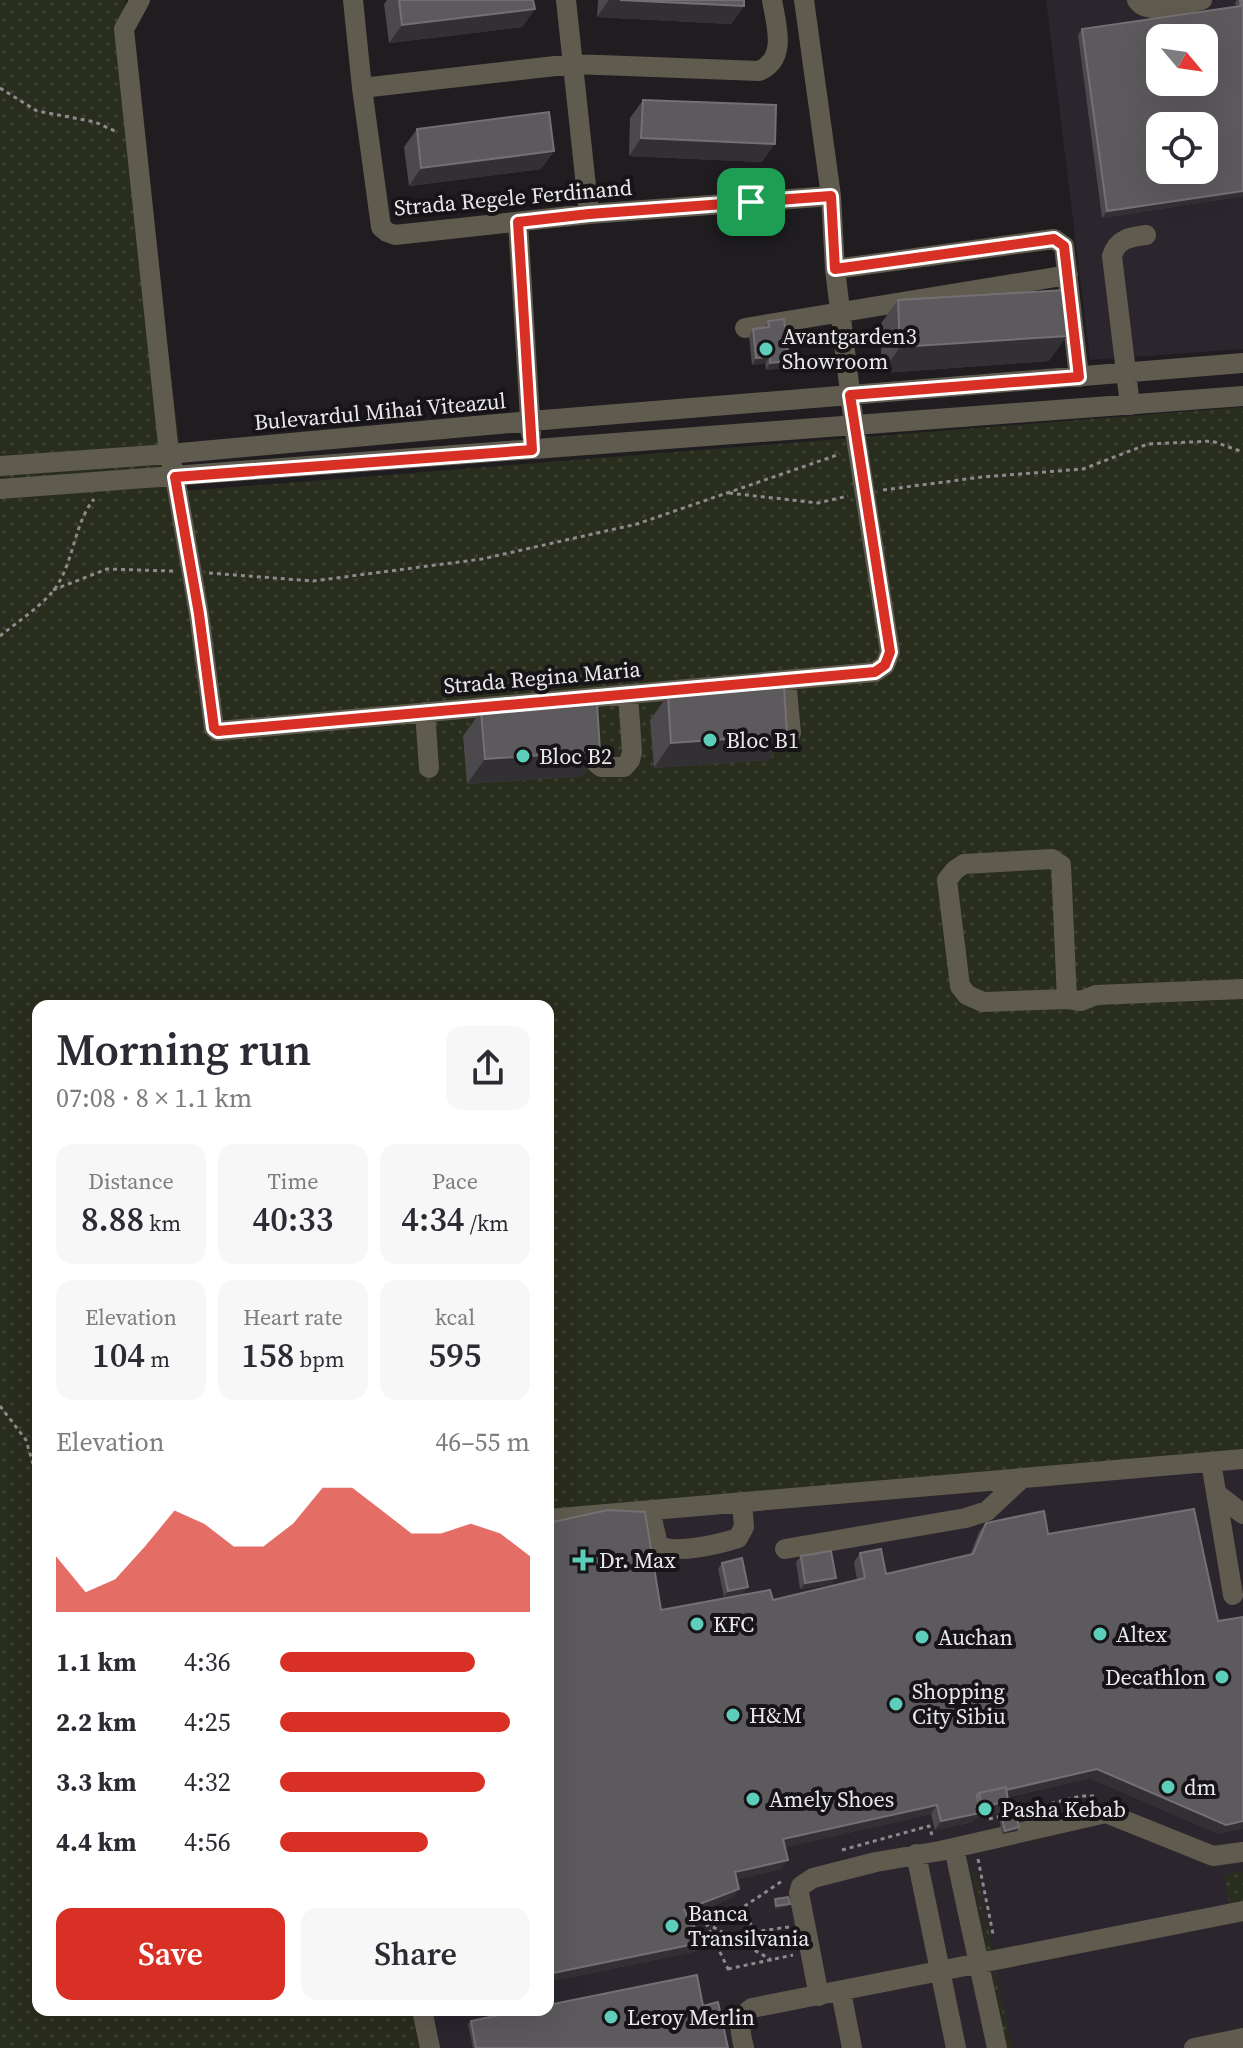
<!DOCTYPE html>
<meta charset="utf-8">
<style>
body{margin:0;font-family:"Source Serif 4",serif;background:#f7f7f7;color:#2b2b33;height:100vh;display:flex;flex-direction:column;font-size:30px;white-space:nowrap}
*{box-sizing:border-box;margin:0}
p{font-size:26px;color:#7c7c81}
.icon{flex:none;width:44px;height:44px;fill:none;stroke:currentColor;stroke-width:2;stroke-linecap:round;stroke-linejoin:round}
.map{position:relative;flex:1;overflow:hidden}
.side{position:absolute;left:32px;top:1000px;width:522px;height:1016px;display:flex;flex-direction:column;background:#fff;border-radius:16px;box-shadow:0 8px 32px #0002}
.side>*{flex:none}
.needle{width:52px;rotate:119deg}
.controls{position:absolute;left:1146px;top:24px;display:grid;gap:16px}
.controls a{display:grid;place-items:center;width:72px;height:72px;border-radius:16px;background:#fff;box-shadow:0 8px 32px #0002;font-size:40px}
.pin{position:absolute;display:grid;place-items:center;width:68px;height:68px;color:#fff;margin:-34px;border-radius:16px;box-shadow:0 4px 12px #0006}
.round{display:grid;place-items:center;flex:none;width:84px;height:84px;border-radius:16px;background:#f7f7f7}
.headline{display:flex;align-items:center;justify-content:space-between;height:136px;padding:0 24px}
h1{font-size:44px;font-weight:600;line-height:60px}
.metrics{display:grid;grid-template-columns:repeat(3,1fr);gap:12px;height:136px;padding:8px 24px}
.metrics div{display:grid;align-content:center;border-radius:16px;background:#f7f7f7;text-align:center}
.metrics b{font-size:34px;font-weight:600}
.metrics small{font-size:22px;font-weight:400}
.metrics p{font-size:22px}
.chart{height:224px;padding:16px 24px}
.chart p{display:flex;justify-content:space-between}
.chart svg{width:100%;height:144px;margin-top:8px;fill:#d93025;opacity:.7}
.button{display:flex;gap:16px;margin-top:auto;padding:16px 24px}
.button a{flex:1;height:92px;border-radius:16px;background:#d93025;color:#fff;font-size:32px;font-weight:600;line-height:92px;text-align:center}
.button a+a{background:#f7f7f7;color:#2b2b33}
ul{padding:0 24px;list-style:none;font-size:26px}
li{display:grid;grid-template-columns:128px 96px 1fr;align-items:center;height:60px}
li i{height:20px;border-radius:10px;background:#d93025}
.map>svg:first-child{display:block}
</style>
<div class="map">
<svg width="1243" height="2048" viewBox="0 0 1243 2048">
<defs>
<pattern id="grass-dots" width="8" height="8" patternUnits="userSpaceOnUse" patternTransform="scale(2)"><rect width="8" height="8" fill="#292d1d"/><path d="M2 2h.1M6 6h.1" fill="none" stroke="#3e4133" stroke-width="1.8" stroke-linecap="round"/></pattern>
</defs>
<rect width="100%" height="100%" fill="#1f1d20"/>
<path fill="#2b252d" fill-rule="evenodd" d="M1046,0H1243V349L1090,360ZM1160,38H1204V82H1160ZM1160,126H1204V170H1160Z
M1243,1450V2048H419L412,2010H548V1511Z"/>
<path fill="url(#grass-dots)" d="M0,0H125L185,491L1243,407V1450L548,1511V1006H38V2010H412L419,2048H0Z
M976,1871L993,1952L988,1953L972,1872Z
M1243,1871V1903L1230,1906L1224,1875Z
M996,1972L1012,2048H1007L992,1973Z"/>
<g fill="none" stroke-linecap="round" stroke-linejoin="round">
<path stroke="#8c8a8c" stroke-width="3" stroke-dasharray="4 4" stroke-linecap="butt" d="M0,88L37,111L95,122L117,132
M883,490L982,477L1083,469L1148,444L1212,441L1243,452
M729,493L818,503L848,496
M209,573L313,581L482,559L637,524L840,454
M53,590L107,569L173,571
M0,636C17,622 39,608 53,591C74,565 73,525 94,499
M0,1406L26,1440L38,1481
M989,1819L1081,1796H1094
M842,1850L929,1826L932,1835
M978,1859L993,1934
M699,1911L706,1923L736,1912L782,1881
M736,1912L760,1931L789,1927
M706,1923L770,1959L771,1963
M706,1923L730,1973
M728,1969L793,1955"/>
<path stroke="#605b4f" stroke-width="20" d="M140,0L124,29L169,454L175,477L199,614L214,728L218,731L875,672L885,665L890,652L854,425L835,269L831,196L804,0
M353,0L362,88L381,227L387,232L395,235L589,214L831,196
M566,0L589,214
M1137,0C1147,17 1184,3 1202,0
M362,88L573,64L759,71C788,59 776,24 772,0
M518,222L531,434
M835,269L1054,239L1064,246L1079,377
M745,328L1068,275
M1130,405L1112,256C1117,239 1130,237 1146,235
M0,466L169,454L531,421L1243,363
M0,489L1243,396
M425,712L429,768
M587,734L593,760L601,767H624L630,760L632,752L628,694
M775,742L788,739L791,733L786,680
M1067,999L1061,865L1052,859L964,864L955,870L947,880L960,986L967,995L983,1002L1067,999L1081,1001L1096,995L1243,989
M1211,1462L1233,1595
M1217,1494L1243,1514
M650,1510L658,1545C674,1555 720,1544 738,1538L744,1527L742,1502
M548,1519L1243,1459
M785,1549L966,1518L987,1511L1020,1480
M954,1848L997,2048
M916,1854L956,2048
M841,1992L852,2048
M819,1996L799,1893L801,1886L813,1878L876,1862L940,1851L1106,1813L1213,1856L1243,1852
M422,2010L430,2048
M744,2048C740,2031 736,2019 752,2008L1243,1911
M1194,2048L1243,2038"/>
</g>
<path fill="#4c494c" d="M387,0H533L535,9L522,27L389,43L384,4Z
M598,0H744V6L731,24L597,17Z
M1237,0H1243V196L1102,218L1078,35L1082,29L1236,6L1235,3Z
M643,100L762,162L629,156L630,118Z
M417,129L554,151L541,169L409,186L404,147Z
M898,300L1049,361L882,373L880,325Z
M768,321L785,368L766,370L765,363L752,365L749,336L753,329L764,328Z
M668,695L769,760L654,768L650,720Z
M481,711L583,776L467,784L463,736Z
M986,1523L1048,1534L1219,1834L1090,1778L1008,1797L1000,1813L976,1818L973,1822L935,1830L931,1814L785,1847L781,1869L737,1879L739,1889L732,1898L687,1916L697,1951L548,1982L661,1610L773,1600L857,1580L854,1562L860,1553L886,1574L970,1555L979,1532Z
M801,1556L831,1584L800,1589L796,1562Z
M722,1563L744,1593L724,1597L718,1569Z
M1002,1819L1019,1827L1017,1831L1002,1834L1000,1822Z
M703,2006L728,2048H473L468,2024L471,2021Z"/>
<path fill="#333033" d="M609,0H620L744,6L731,24L597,17Z
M535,9L522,27L389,43L402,25Z
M641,138L775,144L762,162L629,156Z
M554,151L541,169L409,186L421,168Z
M1243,191V196L1102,218L1107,211Z
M1067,336L1049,361L882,373L900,347Z
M770,357L765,363L752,365L756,358Z
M789,361L785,368L766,370L770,363Z
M787,735L769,760L654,768L671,743Z
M600,751L583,776L467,784L485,759Z
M836,1578L831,1584L800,1589L805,1583Z
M748,1587L744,1593L724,1597L728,1591Z
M1097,1769L1243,1821V1829L1219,1834L1090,1778L981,1803L980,1796Z
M1008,1801L1000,1813L976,1818L973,1822L935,1830L941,1821L978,1813L982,1807Z
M937,1805L931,1814L777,1849L783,1839Z
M1019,1827L1017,1831L1002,1834L1005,1831Z
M788,1860L781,1869L728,1881L735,1872Z
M739,1889L732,1898L678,1920L684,1910Z
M790,1904L787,1907L774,1910L776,1906Z
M704,1942L697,1951L548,1982V1974Z"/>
<path fill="#5d5a5d" stroke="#737073" stroke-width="2" fill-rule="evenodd" d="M399,0H533L535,9L402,25Z
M620,0H744V6Z
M1240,0H1243V191L1107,211L1082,29L1241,6ZM1160,38H1204V82H1160ZM1160,126H1204V170H1160Z
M643,100L776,105L775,144L641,138Z
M549,112L554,151L421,168L417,129Z
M1064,290L1067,336L900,347L898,300Z
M784,319L789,361L770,363V357L756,358L753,329L769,327L768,321Z
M784,687L787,735L671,743L668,695Z
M597,703L600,751L485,759L481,711Z
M1194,1509L1218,1621L1243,1617V1821L1226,1825L1097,1769L1006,1790V1787L979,1793L977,1796L980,1813L941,1821L937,1805L783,1839L788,1860L735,1872L739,1889L684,1910L704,1942L548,1974V1523L608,1510L645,1512L661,1610L770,1590L773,1600L865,1578L860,1553L881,1549L886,1574L973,1554L986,1523L1044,1511L1048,1534Z
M831,1551L836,1578L805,1583L801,1556Z
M742,1558L748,1587L728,1591L722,1563Z
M1006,1787L1008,1801L982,1807L979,1793Z
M1016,1815L1019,1827L1005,1831L1002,1819Z
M788,1897L790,1904L776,1906L775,1899Z
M697,1975L703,2006L718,2002L728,2048H476L471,2021L523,2010H548V2005Z"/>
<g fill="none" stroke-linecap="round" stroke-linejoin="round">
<g stroke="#fff" stroke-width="16">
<path id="route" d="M831,196L835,269L1054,239L1064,246L1079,377L850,395L890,652L885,665L875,672L218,731L214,728L199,614L175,477L532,450L518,222L589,214Z"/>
</g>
<use href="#route" stroke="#d93025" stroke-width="10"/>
</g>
<g fill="#5dceb9" stroke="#161417" stroke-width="3">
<circle cx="766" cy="349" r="8"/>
<circle cx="710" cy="740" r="8"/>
<circle cx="523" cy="756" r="8"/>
<path d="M579 1548h8v8h8v8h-8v8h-8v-8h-8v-8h8z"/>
<circle cx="697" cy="1624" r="8"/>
<circle cx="1100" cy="1634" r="8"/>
<circle cx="922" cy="1637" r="8"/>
<circle cx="1222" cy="1677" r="8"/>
<circle cx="896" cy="1704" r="8"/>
<circle cx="733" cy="1715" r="8"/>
<circle cx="1168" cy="1787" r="8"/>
<circle cx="753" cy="1799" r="8"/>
<circle cx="985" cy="1809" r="8"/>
<circle cx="672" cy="1926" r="8"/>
<circle cx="611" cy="2017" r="8"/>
</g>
<g text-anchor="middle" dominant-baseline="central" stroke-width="8" stroke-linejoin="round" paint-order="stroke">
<g font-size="22" fill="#eae8ea" stroke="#161417">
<text transform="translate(513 197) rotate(-5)">Strada Regele Ferdinand</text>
<text transform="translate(380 411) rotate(-5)">Bulevardul Mihai Viteazul</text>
<text transform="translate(542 677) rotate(-5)">Strada Regina Maria</text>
</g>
<g font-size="22" fill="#eae8ea" stroke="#161417" text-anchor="start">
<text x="782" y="336">Avantgarden3<tspan x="782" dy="25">Showroom</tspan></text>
<text x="726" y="740">Bloc B1</text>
<text x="539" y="756">Bloc B2</text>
<text x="599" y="1560">Dr. Max</text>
<text x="713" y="1624">KFC</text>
<text x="1116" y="1634">Altex</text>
<text x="938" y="1637">Auchan</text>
<text x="1206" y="1677" text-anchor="end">Decathlon</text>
<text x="912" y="1691">Shopping<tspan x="912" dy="25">City Sibiu</tspan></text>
<text x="749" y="1715">H&amp;M</text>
<text x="1184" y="1787">dm</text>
<text x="769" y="1799">Amely Shoes</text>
<text x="1001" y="1809">Pasha Kebab</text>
<text x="688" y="1913">Banca<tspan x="688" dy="25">Transilvania</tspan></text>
<text x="627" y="2017">Leroy Merlin</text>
</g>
</g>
</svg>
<div class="controls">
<a><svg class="needle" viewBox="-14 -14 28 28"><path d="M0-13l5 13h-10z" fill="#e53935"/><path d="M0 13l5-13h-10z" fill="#7c7c81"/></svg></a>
<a><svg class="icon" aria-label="locate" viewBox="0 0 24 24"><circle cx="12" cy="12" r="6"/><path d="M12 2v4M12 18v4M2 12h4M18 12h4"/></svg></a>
</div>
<div class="pin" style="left:751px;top:202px;background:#1e9e55"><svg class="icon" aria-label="arrive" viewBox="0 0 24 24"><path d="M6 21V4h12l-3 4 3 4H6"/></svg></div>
<section class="side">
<div class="headline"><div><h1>Morning run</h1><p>07:08 · 8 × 1.1 km</p></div><a class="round"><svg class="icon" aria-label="share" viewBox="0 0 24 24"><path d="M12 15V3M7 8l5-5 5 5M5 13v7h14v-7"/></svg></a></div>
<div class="metrics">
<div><p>Distance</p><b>8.88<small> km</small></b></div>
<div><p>Time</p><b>40:33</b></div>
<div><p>Pace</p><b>4:34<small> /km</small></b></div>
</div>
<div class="metrics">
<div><p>Elevation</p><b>104<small> m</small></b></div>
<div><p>Heart rate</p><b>158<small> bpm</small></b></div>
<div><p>kcal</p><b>595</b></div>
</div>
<div class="chart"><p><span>Elevation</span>46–55 m</p>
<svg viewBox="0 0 160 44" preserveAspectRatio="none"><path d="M0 44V27L10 38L20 34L30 24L40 13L50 17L60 24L70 24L80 17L90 6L100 6L110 13L120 20L130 20L140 17L150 20L160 27V44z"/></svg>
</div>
<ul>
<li><b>1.1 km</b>4:36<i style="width:78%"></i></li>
<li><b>2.2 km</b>4:25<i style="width:92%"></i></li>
<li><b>3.3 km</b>4:32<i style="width:82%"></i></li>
<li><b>4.4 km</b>4:56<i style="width:59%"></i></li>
</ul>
<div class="button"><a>Save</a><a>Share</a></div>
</section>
</div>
